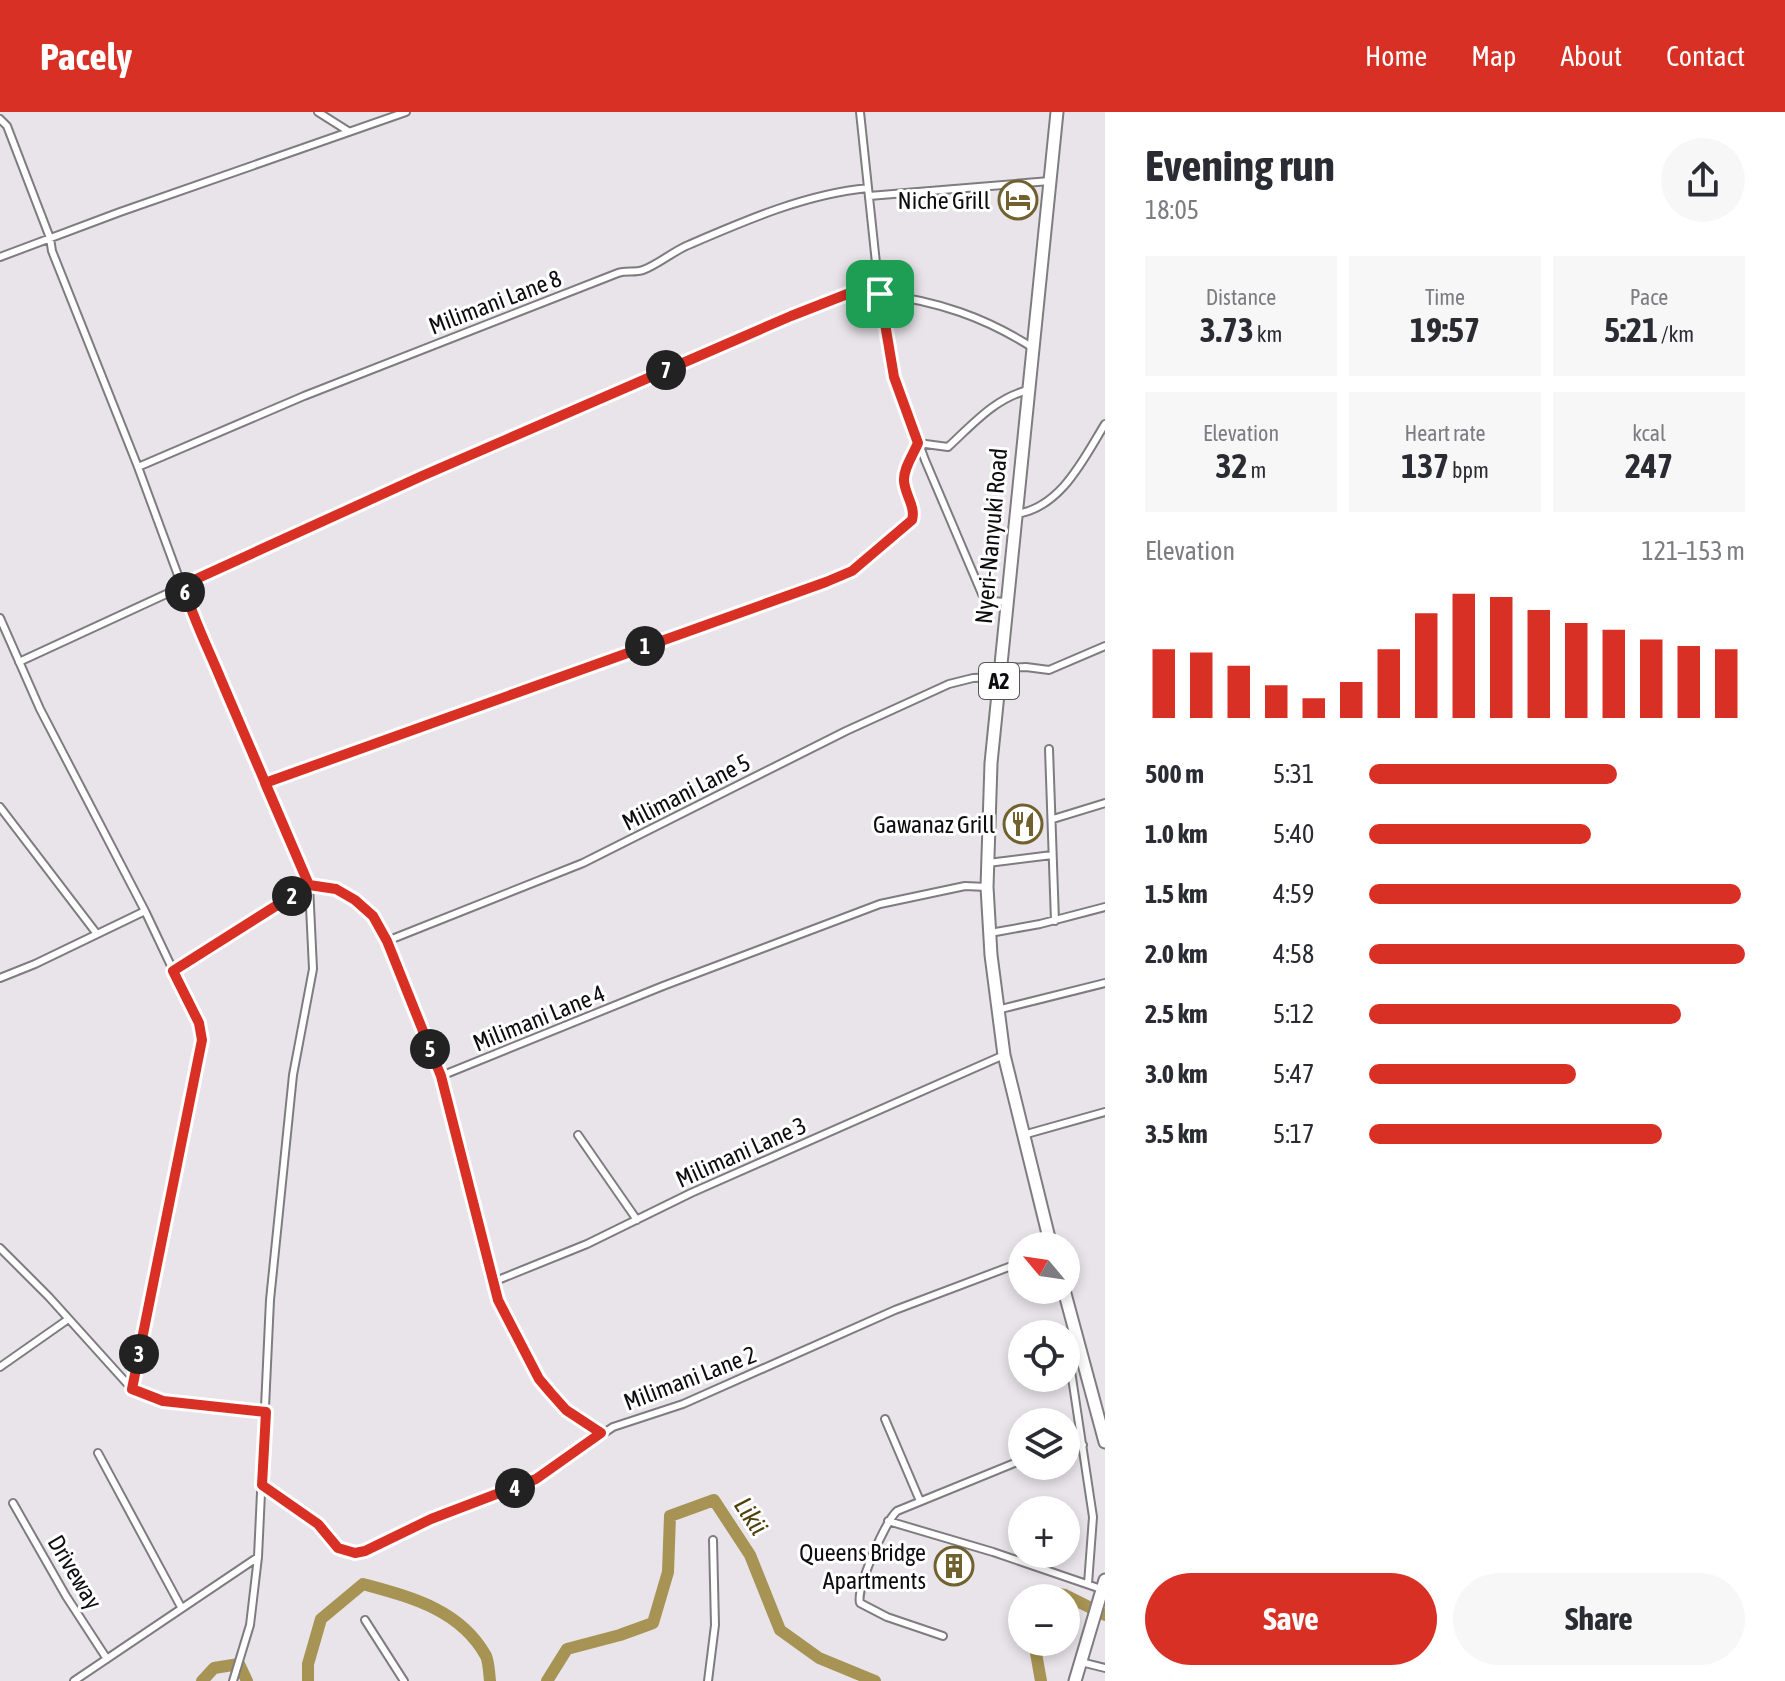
<!DOCTYPE html>
<meta charset="utf-8">
<style>
body{margin:0;font-family:"Asap Condensed",sans-serif;background:#f7f7f7;color:#2b2b33;height:100vh;display:flex;flex-direction:column;font-size:30px;white-space:nowrap}
*{box-sizing:border-box;margin:0}
p{font-size:26px;color:#7c7c81}
.icon{flex:none;width:44px;height:44px;fill:none;stroke:currentColor;stroke-width:2;stroke-linecap:round;stroke-linejoin:round}
.map{position:relative;flex:1;overflow:hidden}
.details{display:flex;flex-direction:column;background:#fff;width:680px}
.details>*{flex:none}
.needle{width:52px;rotate:299deg}
.controls{position:absolute;left:1008px;top:1120px;display:grid;gap:16px}
.controls a{display:grid;place-items:center;width:72px;height:72px;border-radius:50%;background:#fff;box-shadow:0 4px 12px #0003;font-size:40px}
.pin{position:absolute;display:grid;place-items:center;width:68px;height:68px;color:#fff;margin:-34px;border-radius:16px;box-shadow:0 4px 12px #0006}
.km{position:absolute;width:40px;height:40px;margin:-20px;border-radius:50%;background:#222;color:#fff;font-size:22px;line-height:40px;text-align:center}
.round{display:grid;place-items:center;flex:none;width:84px;height:84px;border-radius:42px;background:#f7f7f7}
.headline{display:flex;align-items:center;justify-content:space-between;height:136px;padding:0 40px}
h1{font-size:44px;font-weight:700;line-height:60px}
.metrics{display:grid;grid-template-columns:repeat(3,1fr);gap:12px;height:136px;padding:8px 40px}
.metrics div{display:grid;align-content:center;border-radius:0px;background:#f7f7f7;text-align:center}
.metrics b{font-size:34px;font-weight:700}
.metrics small{font-size:22px;font-weight:400}
.metrics p{font-size:22px}
.chart{height:224px;padding:16px 40px}
.chart p{display:flex;justify-content:space-between}
.chart svg{width:100%;height:144px;margin-top:8px;stroke:#d93025;stroke-width:6}
.primary-button{display:flex;gap:16px;margin-top:auto;padding:16px 40px}
.primary-button a{flex:1;height:92px;border-radius:48px;background:#d93025;color:#fff;font-size:32px;font-weight:700;line-height:92px;text-align:center}
.primary-button a+a{background:#f7f7f7;color:#2b2b33}
ul{padding:0 40px;list-style:none;font-size:26px}
li{display:grid;grid-template-columns:128px 96px 1fr;align-items:center;height:60px}
li i{height:20px;border-radius:10px;background:#d93025}
header{display:flex;align-items:center;gap:48px;box-sizing:border-box;height:112px;padding:0 40px;background:#d93025;color:#fff}
header strong{font-size:38px}
nav{display:flex;gap:44px;margin-inline-start:auto;font-size:28px}
main{display:flex;flex:1;min-height:0}
.map>svg:first-child{display:block}
</style>
<header>
<strong>Pacely</strong>
<nav><a>Home</a><a>Map</a><a>About</a><a>Contact</a></nav>
</header>
<main>
<div class="map">
<svg width="1105" height="1569" viewBox="0 0 1105 1569">
<rect width="100%" height="100%" fill="#e8e4ea"/>
<g fill="none" stroke-linecap="round" stroke-linejoin="round">
<path stroke="#a79353" stroke-width="12" d="M1033,1486L1038,1479L1065,1483L1105,1503
M1034,1530L1041,1569
M202,1569L214,1556L239,1552L247,1569
M308,1569V1552L321,1507L363,1472C410,1485 460,1497 486,1544C489,1551 489,1561 490,1569
M547,1569L567,1537L620,1523L653,1511L668,1460L670,1404L714,1388L750,1443L780,1518L819,1546L875,1569"/>
<g stroke="#7f7c80" stroke-width="10">
<path id="street" d="M318,0L348,19
M860,0L878,170L894,265L925,348L982,482L991,489L1007,490
M0,7L7,14L50,126L52,139L138,355L189,493L309,773L313,857L293,963L270,1188L258,1445L250,1513L233,1569
M869,84L1050,69
M0,145L120,100L406,0
M880,182C937,189 985,205 1033,236
M138,355L304,284L618,161C626,158 635,161 643,158C657,153 671,141 686,134C744,109 805,82 868,76
M1016,402C1061,396 1084,346 1105,312
M0,506L40,597L145,799L201,917L202,928L132,1277L163,1289L266,1300
M19,550L422,364L791,204L878,170
M1001,556L1026,555L1049,558L1105,534
M1049,637L1055,809
M265,671L846,462L912,408C916,395 905,383 904,369C903,357 913,342 918,331L948,335C972,313 996,285 1029,278
M0,695L97,822
M1053,707L1105,691
M988,751L1052,743
M990,821L1040,812L1105,795
M387,829L583,751L846,619L949,572L973,566L1000,565
M173,859L309,773C326,776 341,778 355,788C390,814 423,920 441,964
M0,866L35,852L145,799
M997,898L1105,871
M578,1023L637,1108
M1023,1023L1105,1000
M0,1136L49,1185L132,1277
M493,1170L587,1132L691,1081L1004,943
M1080,1240L1071,1259L1093,1405L1088,1472
M0,1255L67,1208
M885,1307L920,1389
M601,1321L566,1298L550,1280L539,1267L498,1188L441,964L663,874L880,792L965,774L987,775
M1066,1338L1083,1333
M98,1341L181,1495
M262,1373L318,1412L338,1436L355,1441L365,1439L431,1407L536,1367L613,1315L683,1292L895,1198L1022,1150
M13,1391L66,1484L107,1547
M888,1409L993,1440L1104,1478
M365,1508L404,1569
M943,1524L887,1505L860,1491C856,1476 885,1410 897,1399L1022,1348
M1081,1550L1105,1556
M74,1569L258,1445
M708,1569L715,1513L713,1428"/>
</g>
<g stroke="#7f7c80" stroke-width="15">
<path id="highway" d="M1051,1134L1004,943L991,843L987,775L991,651L1057,0
M1064,1178L1105,1330
M1075,1569L1105,1468"/>
</g>
<use href="#street" stroke="#fff" stroke-width="6"/>
<use href="#highway" stroke="#fff" stroke-width="11"/>
</g>
<g fill="none" stroke-linecap="round" stroke-linejoin="round">
<g stroke="#fff" stroke-width="16">
<path id="route" d="M880,182L894,265L918,331C913,343 903,357 904,369C905,383 916,395 912,408L852,459L826,470L265,671L309,773L173,859L199,911L202,928L132,1277L163,1289L266,1300L262,1373L318,1412L338,1436L355,1441L365,1439L431,1407L536,1367L601,1321L566,1298L550,1280L539,1267L498,1188L441,964L387,829L373,804L355,788L336,777L309,773C280,706 251,638 222,570C209,538 193,507 183,473L422,364L791,204L878,170L880,182"/>
</g>
<use href="#route" stroke="#d93025" stroke-width="10"/>
</g>
<defs>
<g id="hotel-ring" transform="scale(2)"><circle r="9.5" fill="#fff" stroke="#71612f" stroke-width="1.5"/><path d="M-6-4.5h1.5V1H6V5H4.5V3h-9V5H-6ZM-4 0a1.8 1.8 0 1 1 3.6 0ZM.5 0V-2.5h3Q6-2.5 6 0Z" fill="#71612f"/></g>
<g id="restaurant-ring" transform="scale(2)"><circle r="9.5" fill="#fff" stroke="#71612f" stroke-width="1.5"/><path d="M-5-6h1v4h1v-4h1v4h1v-4h1v5L-1.5 .5V6h-2V.5L-5-1ZM5-6V6H3V1.5H1.5Q1.5-4 5-6Z" fill="#71612f"/></g>
<g id="building-ring" transform="scale(2)"><circle r="9.5" fill="#fff" stroke="#71612f" stroke-width="1.5"/><path d="M-4-6H4V6H1V3H-1V6H-4ZM-2.5-4.3h1.7v1.8h-1.7ZM.8-4.3h1.7v1.8H.8ZM-2.5-1h1.7V.8h-1.7ZM.8-1h1.7V.8H.8Z" fill="#71612f"/></g>
</defs>
<g fill-rule="evenodd">
<use href="#hotel-ring" x="1018" y="88"/>
<use href="#restaurant-ring" x="1023" y="712"/>
<use href="#building-ring" x="954" y="1454"/>
</g>
<g text-anchor="middle" dominant-baseline="central" stroke-width="6" stroke-linejoin="round" paint-order="stroke">
<rect fill="#fff" stroke="#565556" stroke-width="2" x="979" y="551" width="40" height="36" rx="6"/>
<g font-size="22" font-weight="bold" fill="#0d0c0e">
<text x="999" y="569">A2</text>
</g>
<g font-size="24" fill="#0d0c0e" stroke="#fff" text-anchor="end">
<text x="990" y="88">Niche Grill</text>
<text x="995" y="712">Gawanaz Grill</text>
<text x="926" y="1440">Queens Bridge<tspan x="926" dy="28">Apartments</tspan></text>
</g>
<g font-size="24" fill="#0d0c0e" stroke="#fff">
<text transform="translate(495 190) rotate(-21)">Milimani Lane 8</text>
<text transform="translate(991 424) rotate(-85)">Nyeri-Nanyuki Road</text>
<text transform="translate(686 680) rotate(-27)">Milimani Lane 5</text>
<text transform="translate(539 906) rotate(-22)">Milimani Lane 4</text>
<text transform="translate(741 1040) rotate(-24)">Milimani Lane 3</text>
<text transform="translate(690 1266) rotate(-21)">Milimani Lane 2</text>
<text transform="translate(75 1460) rotate(59)">Driveway</text>
</g>
<g font-size="26" font-style="italic" fill="#50410c" stroke="#fff">
<text transform="translate(751 1404) rotate(57)">Likii</text>
</g>
</g>
</svg>
<div class="controls">
<a><svg class="needle" viewBox="-14 -14 28 28"><path d="M0-13l5 13h-10z" fill="#e53935"/><path d="M0 13l5-13h-10z" fill="#7c7c81"/></svg></a>
<a><svg class="icon" aria-label="locate" viewBox="0 0 24 24"><circle cx="12" cy="12" r="6"/><path d="M12 2v4M12 18v4M2 12h4M18 12h4"/></svg></a>
<a><svg class="icon" aria-label="layers" viewBox="0 0 24 24"><path d="M12 4l9 5-9 5-9-5zM3 14l9 5 9-5"/></svg></a>
<a>+</a>
<a>−</a>
</div>
<div class="pin" style="left:880px;top:182px;background:#1e9e55"><svg class="icon" aria-label="arrive" viewBox="0 0 24 24"><path d="M6 21V4h12l-3 4 3 4H6"/></svg></div>
<b class="km" style="left:645px;top:534px">1</b>
<b class="km" style="left:292px;top:784px">2</b>
<b class="km" style="left:139px;top:1242px">3</b>
<b class="km" style="left:515px;top:1376px">4</b>
<b class="km" style="left:430px;top:937px">5</b>
<b class="km" style="left:185px;top:480px">6</b>
<b class="km" style="left:666px;top:258px">7</b>
</div>
<section class="details">
<div class="headline"><div><h1>Evening run</h1><p>18:05</p></div><a class="round"><svg class="icon" aria-label="share" viewBox="0 0 24 24"><path d="M12 15V3M7 8l5-5 5 5M5 13v7h14v-7"/></svg></a></div>
<div class="metrics">
<div><p>Distance</p><b>3.73<small> km</small></b></div>
<div><p>Time</p><b>19:57</b></div>
<div><p>Pace</p><b>5:21<small> /km</small></b></div>
</div>
<div class="metrics">
<div><p>Elevation</p><b>32<small> m</small></b></div>
<div><p>Heart rate</p><b>137<small> bpm</small></b></div>
<div><p>kcal</p><b>247</b></div>
</div>
<div class="chart"><p><span>Elevation</span>121–153 m</p>
<svg viewBox="0 0 160 44" preserveAspectRatio="none"><path d="M5 44V23M15 44V24M25 44V28M35 44V34M45 44V38M55 44V33M65 44V23M75 44V12M85 44V6M95 44V7M105 44V11M115 44V15M125 44V17M135 44V20M145 44V22M155 44V23"/></svg>
</div>
<ul>
<li><b>500 m</b>5:31<i style="width:66%"></i></li>
<li><b>1.0 km</b>5:40<i style="width:59%"></i></li>
<li><b>1.5 km</b>4:59<i style="width:99%"></i></li>
<li><b>2.0 km</b>4:58<i style="width:100%"></i></li>
<li><b>2.5 km</b>5:12<i style="width:83%"></i></li>
<li><b>3.0 km</b>5:47<i style="width:55%"></i></li>
<li><b>3.5 km</b>5:17<i style="width:78%"></i></li>
</ul>
<div class="primary-button"><a>Save</a><a>Share</a></div>
</section>
</main>
